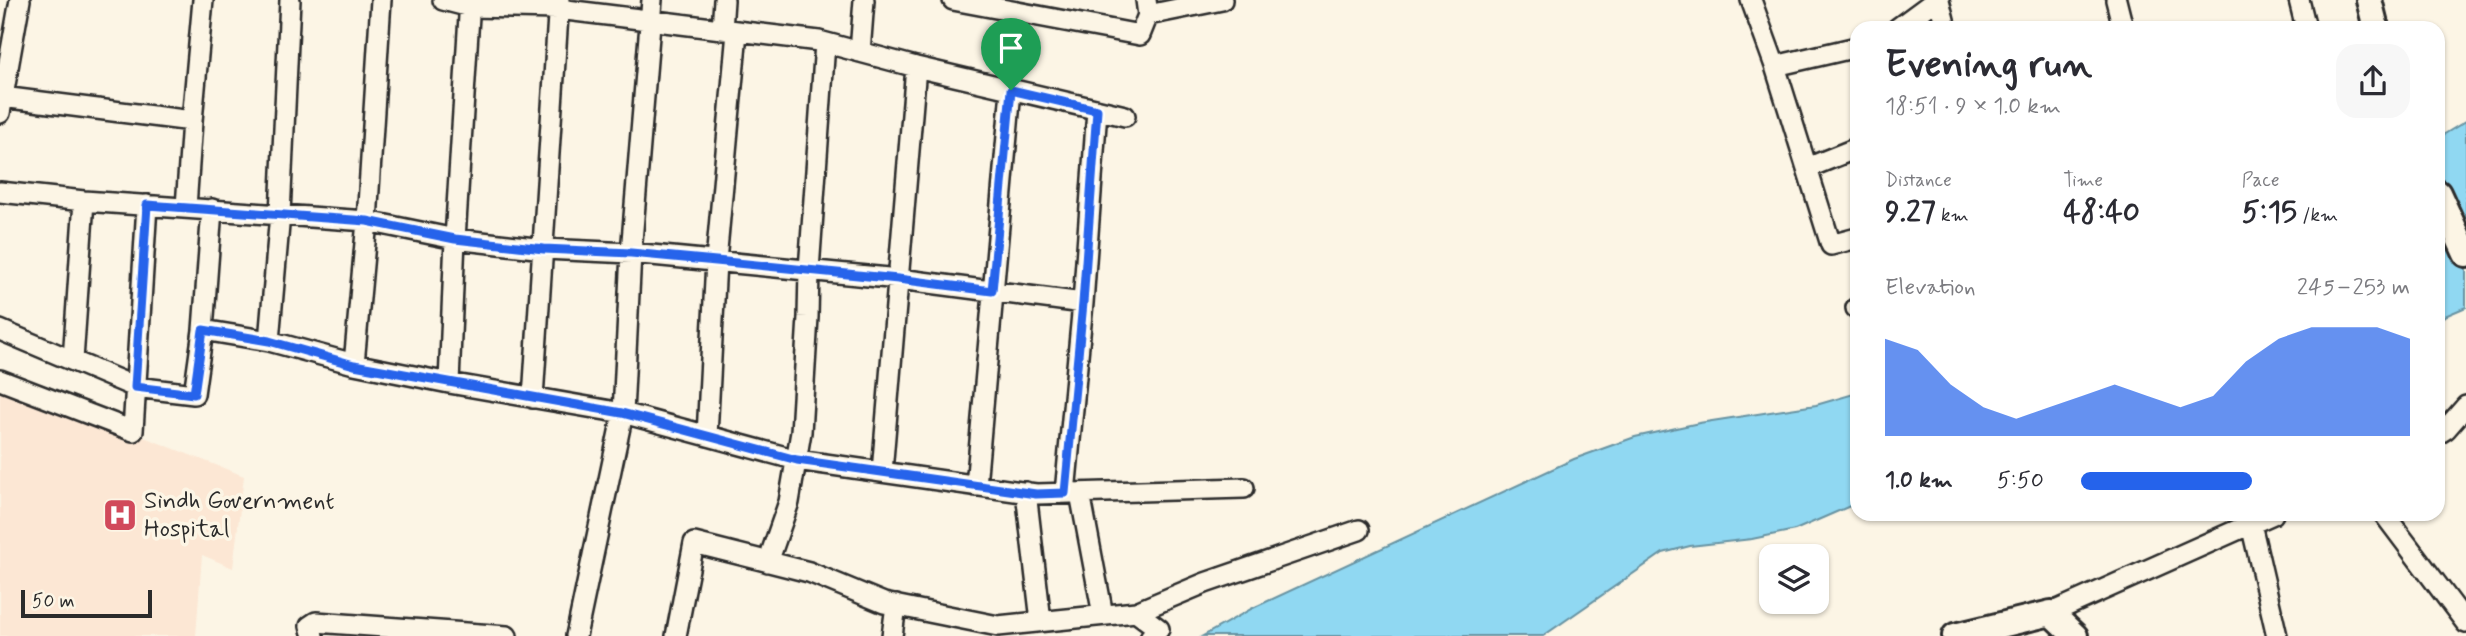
<!DOCTYPE html>
<meta charset="utf-8">
<style>
body{margin:0;font-family:Mynerve,sans-serif;background:#f7f7f7;color:#2b2b33;height:100vh;display:flex;flex-direction:column;font-size:26px;white-space:nowrap}
*{box-sizing:border-box;margin:0}
p{font-size:23px;color:#7c7c81}
.icon{flex:none;width:38px;height:38px;fill:none;stroke:currentColor;stroke-width:2;stroke-linecap:round;stroke-linejoin:round}
.map{position:relative;flex:1;overflow:hidden}
.sheet{position:absolute;left:1850px;top:21px;width:595px;height:500px;display:flex;flex-direction:column;background:#fff;border-radius:21px;box-shadow:0 2px 5px #0004}
.sheet>*{flex:none}
.tools{position:absolute;left:1759px;top:544px;display:grid;gap:14px}
.tools a{display:grid;place-items:center;width:70px;height:70px;border-radius:14px;background:#fff;box-shadow:0 2px 5px #0004;font-size:35px}
.scale{position:absolute;left:21px;bottom:18px;width:131px;box-sizing:border-box;padding-left:7px;border:4px solid #2b2b2b;border-top:0;font-size:19px;line-height:24px;white-space:nowrap;color:#2b2b2b;-webkit-text-stroke:5px #fcf5e5;paint-order:stroke}
.pin{position:absolute;display:grid;place-items:center;width:60px;height:60px;color:#fff;margin:-72px -30px;border-radius:50% 50% 50% 0;rotate:-45deg;box-shadow:0 0 7px #0007}
.pin .icon{rotate:45deg}
.round{display:grid;place-items:center;flex:none;width:74px;height:74px;border-radius:21px;background:#f7f7f7}
.summary{display:flex;align-items:center;justify-content:space-between;height:119px;padding:0 35px}
h1{font-size:38px;font-weight:800;line-height:52px}
.figures{display:grid;grid-template-columns:repeat(3,1fr);gap:10px;height:119px;padding:7px 35px}
.figures div{display:grid;align-content:center}
.figures b{font-size:30px;font-weight:800}
.figures small{font-size:19px;font-weight:400}
.figures p{font-size:19px}
.chart{height:196px;padding:14px 35px}
.chart p{display:flex;justify-content:space-between}
.chart svg{width:100%;height:126px;margin-top:7px;fill:#2563eb;opacity:.7}
ul{padding:0 35px;list-style:none;font-size:23px}
li{display:grid;grid-template-columns:112px 84px 1fr;align-items:center;height:52px}
li i{height:18px;border-radius:9px;background:#2563eb}
.map>svg:first-child{display:block}
</style>
<div class="map">
<svg width="2466" height="636" viewBox="0 0 2466 636">
<rect width="100%" height="100%" fill="#fcf5e5"/>
<filter id="ink" filterUnits="userSpaceOnUse"><feTurbulence type="fractalNoise" baseFrequency=".0143" numOctaves="2"/><feDisplacementMap in="SourceGraphic" scale="14" xChannelSelector="R" yChannelSelector="G"/><feConvolveMatrix kernelMatrix="1 2 1 2 8 2 1 2 1" color-interpolation-filters="sRGB"/></filter>
<g filter="url(#ink)">
<path fill="#fce7d4" d="M0,381L244,476L233,568L202,555L196,636H0Z"/>
<path fill="#90d8f2" stroke="#6893a2" stroke-width="2" d="M2466,121V307L2438,319V138Z
M1857,393V503L1795,530L1752,539L1690,546L1663,553L1543,636H1203L1253,608L1574,459L1635,437L1699,423L1816,405Z"/>
<g fill="none" stroke-linecap="round" stroke-linejoin="round">
<g stroke="#2b2b2b" stroke-width="24">
<path id="minor" d="M443,0L470,7L558,9L819,41L916,67L1125,116
M953,0L1140,35L1148,15
M1146,0L1148,15L1222,0
M1751,0L1775,66
M1939,0L1946,28
M2116,0L2123,28
M2299,0L2306,28
M1898,28L1936,0
M722,30L724,0
M1857,47L1775,66L1831,245L1857,238
M860,52L864,0
M2,97L192,121L203,0
M0,113L20,0
M1807,168L1857,148
M0,192L84,201L367,221L455,239L544,249L631,253L899,279L1083,303
M186,207L192,121
M1856,308H1857
M0,330L135,387L194,394L203,330L212,209
M203,330L269,341L354,364L449,383L623,413L797,460L1036,494L1244,488
M269,341L280,214L290,0
M73,360L84,201
M354,364L367,221L381,0
M0,380L133,431L147,205
M449,383L455,239L470,0
M533,398L559,0
M2438,434L2446,429L2466,406
M707,436L716,261L737,32
M882,472L916,67
M976,486L1011,90
M1026,492L1041,621
M1065,493L1083,303L1097,110
M1080,493L1103,615
M2384,514L2466,623
M2251,524L2277,636
M768,562L789,502L801,432L808,317L809,270L825,43
M1136,612L1205,583L1359,530
M2051,613L2273,514
M313,636L310,626L316,622L507,636
M576,636L623,413L631,253L652,0
M676,636L694,543L809,572L884,603L998,626L1136,612L1159,629L1151,636
M892,636L896,605"/>
</g>
<g stroke="#2b2b2b" stroke-width="30">
<path id="tertiary" d="M2369,0L2376,28
M2438,193L2466,254
M1955,636L2051,613L2075,636"/>
</g>
<use href="#minor" stroke="#fcf5e5" stroke-width="19"/>
<use href="#tertiary" stroke="#fcf5e5" stroke-width="24"/>
</g>
</g>
<g fill="none" stroke-linecap="round" stroke-linejoin="round" filter="url(#ink)">
<g stroke="#fff" stroke-width="14">
<path id="route" d="M1011,90L1097,110L1083,303L1065,493L1036,494L797,460L622,413L354,365L269,341L203,330L194,394L135,387L147,205L367,221L455,239L544,249L631,253L716,261L898,279L992,291Z"/>
</g>
<use href="#route" stroke="#2563eb" stroke-width="9"/>
</g>
<defs>
<g id="hospital-square" transform="scale(1.75)"><rect x="-9" y="-9" width="18" height="18" rx="4" fill="#d1495b" stroke="#fcf5e5"/><path d="M-5-5h3v3.5h4V-5h3V5h-3V1.5h-4V5h-3Z" fill="#fff"/></g>
</defs>
<g fill-rule="evenodd">
<use href="#hospital-square" x="120" y="515"/>
</g>
<g text-anchor="middle" dominant-baseline="central" stroke-width="7" stroke-linejoin="round" paint-order="stroke">
<g font-size="24" fill="#2b2b2b" stroke="#fcf5e5" text-anchor="start">
<text x="144" y="501">Sindh Government<tspan x="144" dy="28">Hospital</tspan></text>
</g>
</g>
</svg>
<div class="tools">
<a><svg class="icon" aria-label="layers" viewBox="0 0 24 24"><path d="M12 4l9 5-9 5-9-5zM3 14l9 5 9-5"/></svg></a>
</div>
<div class="scale">50 m</div>
<div class="pin" style="left:1011px;top:90px;background:#1e9e55"><svg class="icon" aria-label="arrive" viewBox="0 0 24 24"><path d="M6 21V4h12l-3 4 3 4H6"/></svg></div>
<section class="sheet">
<div class="summary"><div><h1>Evening run</h1><p>18:51 · 9 × 1.0 km</p></div><a class="round"><svg class="icon" aria-label="share" viewBox="0 0 24 24"><path d="M12 15V3M7 8l5-5 5 5M5 13v7h14v-7"/></svg></a></div>
<div class="figures">
<div><p>Distance</p><b>9.27<small> km</small></b></div>
<div><p>Time</p><b>48:40</b></div>
<div><p>Pace</p><b>5:15<small> /km</small></b></div>
</div>
<div class="chart"><p><span>Elevation</span>245–253 m</p>
<svg viewBox="0 0 160 44" preserveAspectRatio="none"><path d="M0 44V10L10 14L20 26L30 34L40 38L50 34L60 30L70 26L80 30L90 34L100 30L110 18L120 10L130 6L140 6L150 6L160 10V44z"/></svg>
</div>
<ul>
<li><b>1.0 km</b>5:50<i style="width:52%"></i></li>
</ul>
</section>
</div>
